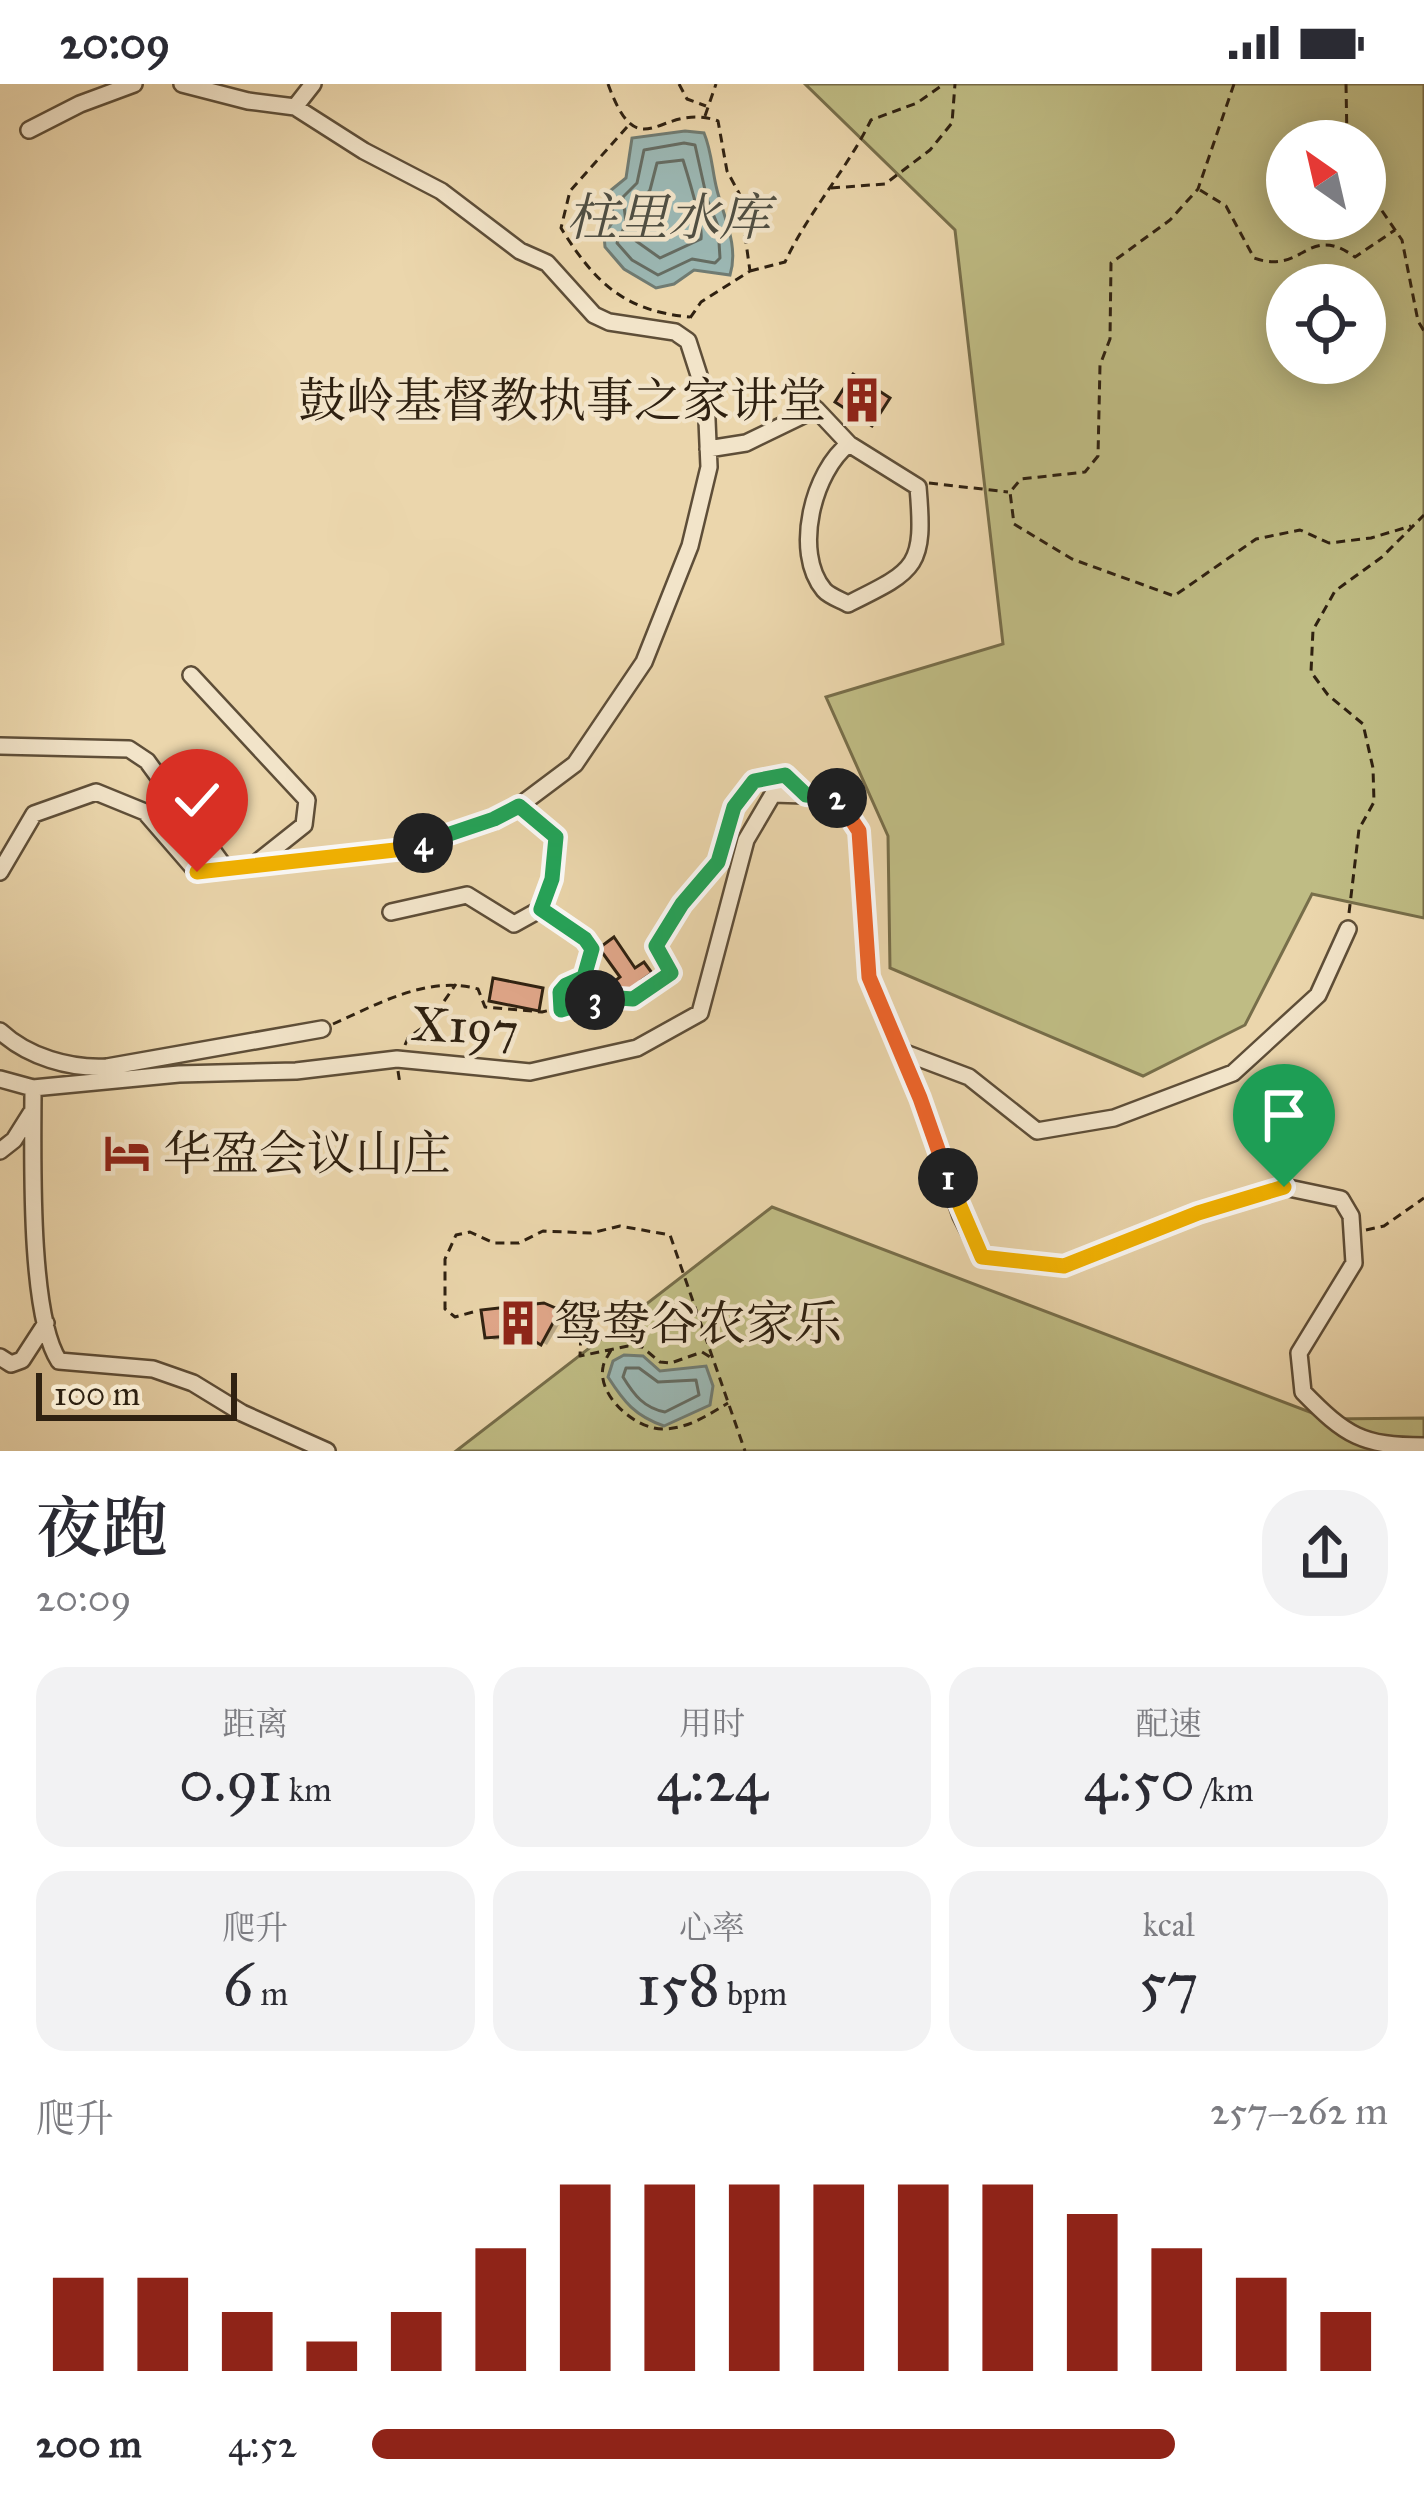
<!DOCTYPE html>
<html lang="zh">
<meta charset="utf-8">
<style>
body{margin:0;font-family:"IM FELL Great Primer","Noto Serif SC",serif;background:#f2f2f3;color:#2b2b33;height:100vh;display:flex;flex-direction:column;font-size:45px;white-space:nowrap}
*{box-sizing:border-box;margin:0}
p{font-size:39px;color:#7c7c81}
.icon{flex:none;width:66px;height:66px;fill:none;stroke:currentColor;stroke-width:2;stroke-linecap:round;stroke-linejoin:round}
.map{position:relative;height:1367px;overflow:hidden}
.drawer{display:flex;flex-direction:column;background:#fff;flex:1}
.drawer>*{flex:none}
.needle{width:78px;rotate:326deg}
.tools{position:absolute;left:1266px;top:36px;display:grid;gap:24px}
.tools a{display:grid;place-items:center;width:120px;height:120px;border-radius:50%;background:#fff;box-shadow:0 6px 30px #0003;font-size:60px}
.scale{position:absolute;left:36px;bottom:30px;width:201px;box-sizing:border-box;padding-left:12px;border:6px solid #2f2111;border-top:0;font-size:33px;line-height:42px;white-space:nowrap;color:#2f2111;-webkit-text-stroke:9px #f2e4c9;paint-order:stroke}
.pin{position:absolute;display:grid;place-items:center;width:102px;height:102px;color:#fff;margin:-123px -51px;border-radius:50% 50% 50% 0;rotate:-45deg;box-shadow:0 0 12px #0007}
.pin .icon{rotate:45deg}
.km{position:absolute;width:60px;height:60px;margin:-30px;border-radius:50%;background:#222;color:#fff;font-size:33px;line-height:60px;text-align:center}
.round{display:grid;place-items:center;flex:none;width:126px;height:126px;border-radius:48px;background:#f2f2f3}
.overview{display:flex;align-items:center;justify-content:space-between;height:204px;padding:0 36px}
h1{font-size:66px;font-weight:600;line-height:90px}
.stats{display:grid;grid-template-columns:repeat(3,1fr);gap:18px;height:204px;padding:12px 36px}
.stats div{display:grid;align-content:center;border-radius:30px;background:#f2f2f3;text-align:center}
.stats b{font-size:60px;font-weight:600}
.stats small{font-size:33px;font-weight:400}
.stats p{font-size:33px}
.chart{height:336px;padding:24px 36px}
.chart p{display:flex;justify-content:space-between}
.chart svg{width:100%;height:216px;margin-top:12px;stroke:#8f2418;stroke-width:6}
ul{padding:0 36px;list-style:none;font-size:39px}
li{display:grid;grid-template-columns:192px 144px 1fr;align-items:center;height:90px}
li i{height:30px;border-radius:15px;background:#8f2418}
.status{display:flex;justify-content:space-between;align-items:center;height:84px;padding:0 60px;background:#fff;direction:ltr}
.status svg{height:33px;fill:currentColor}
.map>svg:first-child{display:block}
</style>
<div class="status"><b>20:09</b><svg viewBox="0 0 49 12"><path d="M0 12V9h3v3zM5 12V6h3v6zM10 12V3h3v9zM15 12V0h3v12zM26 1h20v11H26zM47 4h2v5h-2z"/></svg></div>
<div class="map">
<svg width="1424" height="1367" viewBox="0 0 1424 1367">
<rect width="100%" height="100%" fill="#ebd6ac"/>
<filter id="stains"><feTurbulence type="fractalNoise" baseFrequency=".00167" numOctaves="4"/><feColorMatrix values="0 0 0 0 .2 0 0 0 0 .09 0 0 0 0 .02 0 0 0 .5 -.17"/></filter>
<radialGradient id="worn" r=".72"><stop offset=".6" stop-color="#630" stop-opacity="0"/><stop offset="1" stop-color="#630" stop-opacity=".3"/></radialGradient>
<path fill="#bfbc84" stroke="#776e4a" stroke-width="3" fill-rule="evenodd" d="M805,0H1424V834L1312,810L1245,941L1143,992L890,884L888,752L826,613L1003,560L955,146ZM1287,57H1365V135H1287ZM1287,201H1365V279H1287Z
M772,1123L1328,1335L1424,1334V1367H456Z"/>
<path fill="#9bb7b3" stroke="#707b72" stroke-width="3" d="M685,47L704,49C712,68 712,87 717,106C724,134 739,162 730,191L694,186L674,200L656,204L624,185L605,163L604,151L614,136L610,107L626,94L632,54Z
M624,1271L643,1272L660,1287L706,1282L713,1302L710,1321L664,1342C635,1332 624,1318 608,1293L613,1277Z"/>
<path fill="#0003" d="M614,857L638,886L644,881L655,893L628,913L622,909L624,894Z
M544,1222L564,1232L547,1261L532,1252L494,1256L488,1252Z"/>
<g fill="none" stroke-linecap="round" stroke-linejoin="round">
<path stroke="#656c62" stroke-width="3" d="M684,59L695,61L707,115L718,142L720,174L715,179L692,175L658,191L632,176L617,159L626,139L623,113L637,99L644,66Z
M683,76C688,92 703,142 701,155L660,174L636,157L641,138L639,120L650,106L657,79Z
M626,1284H639L658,1298L696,1296L699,1311L665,1328C644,1324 634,1311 623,1293Z"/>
</g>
<path fill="#e1a78a" stroke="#2f2111" stroke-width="3" d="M853,290L890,314L872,342L835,318Z
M614,853L635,884L644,878L652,889L642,896L644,898L620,912L611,900L620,893L599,864Z
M493,894L543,904L539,927L489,917Z
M544,1219L560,1226L541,1261L524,1251L485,1254L481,1226Z"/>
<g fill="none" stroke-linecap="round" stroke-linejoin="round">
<g stroke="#5e4e38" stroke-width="20">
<path id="minor" d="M182,0L248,17L295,23
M29,46L80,20L134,0
M708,365L746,359L816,325L849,360L918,403C925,483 917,486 848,520C841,516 829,512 824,506C792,468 814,386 849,360
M191,591L307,716L304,741L255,780
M0,662L129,665L147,677L226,785
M0,788L34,730L96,708L145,728L197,788L404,765L494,735L519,722L575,680L644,578L690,462L709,383L706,313L688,257L675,248L609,238L594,231L547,179L520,167L441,107L364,67L295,23L313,0
M391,828L467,811L514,840L541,825L552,795L556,753L519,722
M671,889L656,863L682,820L718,778L734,723L754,697L785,691L806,711
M0,947C28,973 70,985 107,983L322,945
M900,967L969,993L1037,1047L1114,1034L1233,989L1318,911L1348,845
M0,995L33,1004L179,990L296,987L397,975L530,988L637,964L700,929L746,756L773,710L835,712L859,747L869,893L920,1014L961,1132L982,1173L1064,1182L1197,1129L1284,1103L1341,1115L1351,1132L1354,1179L1299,1269L1303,1308C1346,1352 1362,1362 1424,1362
M33,1004C33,1065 28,1230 59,1277L153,1285L193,1299L242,1329L327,1367
M0,1067L14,1056L31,1029
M0,1273L11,1280L22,1276L46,1239"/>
</g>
<path stroke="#2f2111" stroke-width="3" stroke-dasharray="9 6" stroke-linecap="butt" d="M608,0C640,88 660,16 718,37L727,87L739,109L750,187L701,218L688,237
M679,0L687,15L706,22
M1234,0L1198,105L1170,136L1111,179L1110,255L1100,281L1098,372L1085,388L1021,395L1010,408L1014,440L1072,475L1174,512L1256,455L1300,446L1329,459L1371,454L1411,442
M1346,0L1347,57
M705,32L716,0
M627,43L570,107L561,144C595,199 624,227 690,233
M1365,102L1402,156L1418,237L1424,247
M831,104L885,100L930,66L952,39L955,0
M1200,106L1226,122L1254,174C1304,192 1307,138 1355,173L1395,146
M750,187L785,178C809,127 846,87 871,36L917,19L944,0
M929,399L1008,408
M1349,829L1359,745L1374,718L1373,684L1363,640L1328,611L1311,588L1313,546L1335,507L1382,473L1424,431
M551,831L585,855L592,865L584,893L565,901L560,908L561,924
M333,940C378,920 428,891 478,905L485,923L542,928L605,913L633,915L660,898
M405,961L408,954L429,939L456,900
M398,987L400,1000
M1366,1146L1384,1142L1424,1114
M473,1228L455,1233L445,1225V1175L456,1151L470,1148L494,1159H519L543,1147L591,1149L620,1142L670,1151L745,1367
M563,1230L581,1248L580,1272L628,1262L642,1263L660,1278L671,1279L702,1268L710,1273
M611,1266C608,1272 604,1277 603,1283C597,1313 638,1347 665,1345C689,1344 708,1331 728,1319"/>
<use href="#minor" stroke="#f2e4c9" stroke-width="15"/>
</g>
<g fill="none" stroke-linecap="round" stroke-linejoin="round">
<g stroke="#fff" stroke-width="24">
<path id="split-1" d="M948,1094L982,1173L1064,1182L1198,1129L1284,1103"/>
</g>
<g stroke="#fff" stroke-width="24">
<path id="split-2" d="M837,714L859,747L869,893L920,1014L948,1094"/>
</g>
<g stroke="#fff" stroke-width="24">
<path id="split-3" d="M595,916L605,913L633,915L671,889L656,862L682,820L718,778L734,723L754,697L785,691L806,711L837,714"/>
</g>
<g stroke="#fff" stroke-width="24">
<path id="split-4" d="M423,759L494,735L519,722L556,753L552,795L541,825L585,855L592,865L584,893L566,901L560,908L561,926L595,916"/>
</g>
<g stroke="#fff" stroke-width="24">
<path id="split-5" d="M197,788L404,765L423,759"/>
</g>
<use href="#split-1" stroke="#f5b400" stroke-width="15"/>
<use href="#split-2" stroke="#f0652b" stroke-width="15"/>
<use href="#split-3" stroke="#22a559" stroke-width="15"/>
<use href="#split-4" stroke="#22a559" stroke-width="15"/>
<use href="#split-5" stroke="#f5b400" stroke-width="15"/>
</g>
<defs>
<g id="building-bare" transform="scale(3.6)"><path d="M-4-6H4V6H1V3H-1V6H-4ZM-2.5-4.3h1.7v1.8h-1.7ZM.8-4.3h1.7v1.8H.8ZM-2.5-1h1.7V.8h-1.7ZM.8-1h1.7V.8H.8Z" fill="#8f2418" stroke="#f2e4c9" stroke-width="2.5" paint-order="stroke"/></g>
<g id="hotel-bare" transform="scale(3.6)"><path d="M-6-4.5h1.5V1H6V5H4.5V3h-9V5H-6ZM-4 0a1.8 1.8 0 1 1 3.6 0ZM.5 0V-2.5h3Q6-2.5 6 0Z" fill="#8f2418" stroke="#f2e4c9" stroke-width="2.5" paint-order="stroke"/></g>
</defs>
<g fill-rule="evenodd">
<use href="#building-bare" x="862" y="316"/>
<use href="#hotel-bare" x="127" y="1069"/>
<use href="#building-bare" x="518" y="1239"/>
</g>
<g text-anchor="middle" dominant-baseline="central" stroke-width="9" stroke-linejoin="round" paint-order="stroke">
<g font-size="48" fill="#2f2111" stroke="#f2e4c9" text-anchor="start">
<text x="826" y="316" text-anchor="end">鼓岭基督教执事之家讲堂</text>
<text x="163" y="1069">华盈会议山庄</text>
<text x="554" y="1239">鸳鸯谷农家乐</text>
</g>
<g font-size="48" fill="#2f2111" stroke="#f2e4c9">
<text transform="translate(465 942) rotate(3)">X197</text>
</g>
<g font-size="51" font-style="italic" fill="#4f4e42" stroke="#f2e4c9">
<text x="668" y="134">柱里水库</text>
</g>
</g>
<rect width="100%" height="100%" filter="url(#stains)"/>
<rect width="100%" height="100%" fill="url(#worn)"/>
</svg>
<div class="tools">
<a><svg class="needle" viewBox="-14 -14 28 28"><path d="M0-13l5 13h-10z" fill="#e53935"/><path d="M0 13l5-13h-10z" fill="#7c7c81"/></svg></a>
<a><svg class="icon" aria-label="locate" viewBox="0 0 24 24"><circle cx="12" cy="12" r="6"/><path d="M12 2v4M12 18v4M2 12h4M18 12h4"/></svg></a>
</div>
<div class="scale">100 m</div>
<div class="pin" style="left:1284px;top:1103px;background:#1e9e55"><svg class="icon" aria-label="arrive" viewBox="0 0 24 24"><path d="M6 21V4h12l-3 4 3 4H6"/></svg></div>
<div class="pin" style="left:197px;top:788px;background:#d93025"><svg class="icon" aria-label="check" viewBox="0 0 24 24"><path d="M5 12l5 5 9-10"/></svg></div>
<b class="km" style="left:948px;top:1094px">1</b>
<b class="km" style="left:837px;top:714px">2</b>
<b class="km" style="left:595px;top:916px">3</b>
<b class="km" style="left:423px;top:759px">4</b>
</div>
<section class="drawer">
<div class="overview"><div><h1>夜跑</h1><p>20:09</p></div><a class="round"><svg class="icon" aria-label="share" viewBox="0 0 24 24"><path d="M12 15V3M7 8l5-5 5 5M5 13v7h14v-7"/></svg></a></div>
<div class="stats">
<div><p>距离</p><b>0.91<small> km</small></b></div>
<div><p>用时</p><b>4:24</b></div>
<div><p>配速</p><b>4:50<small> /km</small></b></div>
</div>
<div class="stats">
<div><p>爬升</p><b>6<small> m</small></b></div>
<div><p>心率</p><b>158<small> bpm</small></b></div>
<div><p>kcal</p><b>57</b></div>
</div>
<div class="chart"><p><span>爬升</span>257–262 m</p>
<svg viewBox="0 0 160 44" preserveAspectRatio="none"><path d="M5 44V25M15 44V25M25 44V32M35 44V38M45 44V32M55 44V19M65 44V6M75 44V6M85 44V6M95 44V6M105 44V6M115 44V6M125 44V12M135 44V19M145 44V25M155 44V32"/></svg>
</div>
<ul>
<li><b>200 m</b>4:52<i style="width:79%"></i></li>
</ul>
</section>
